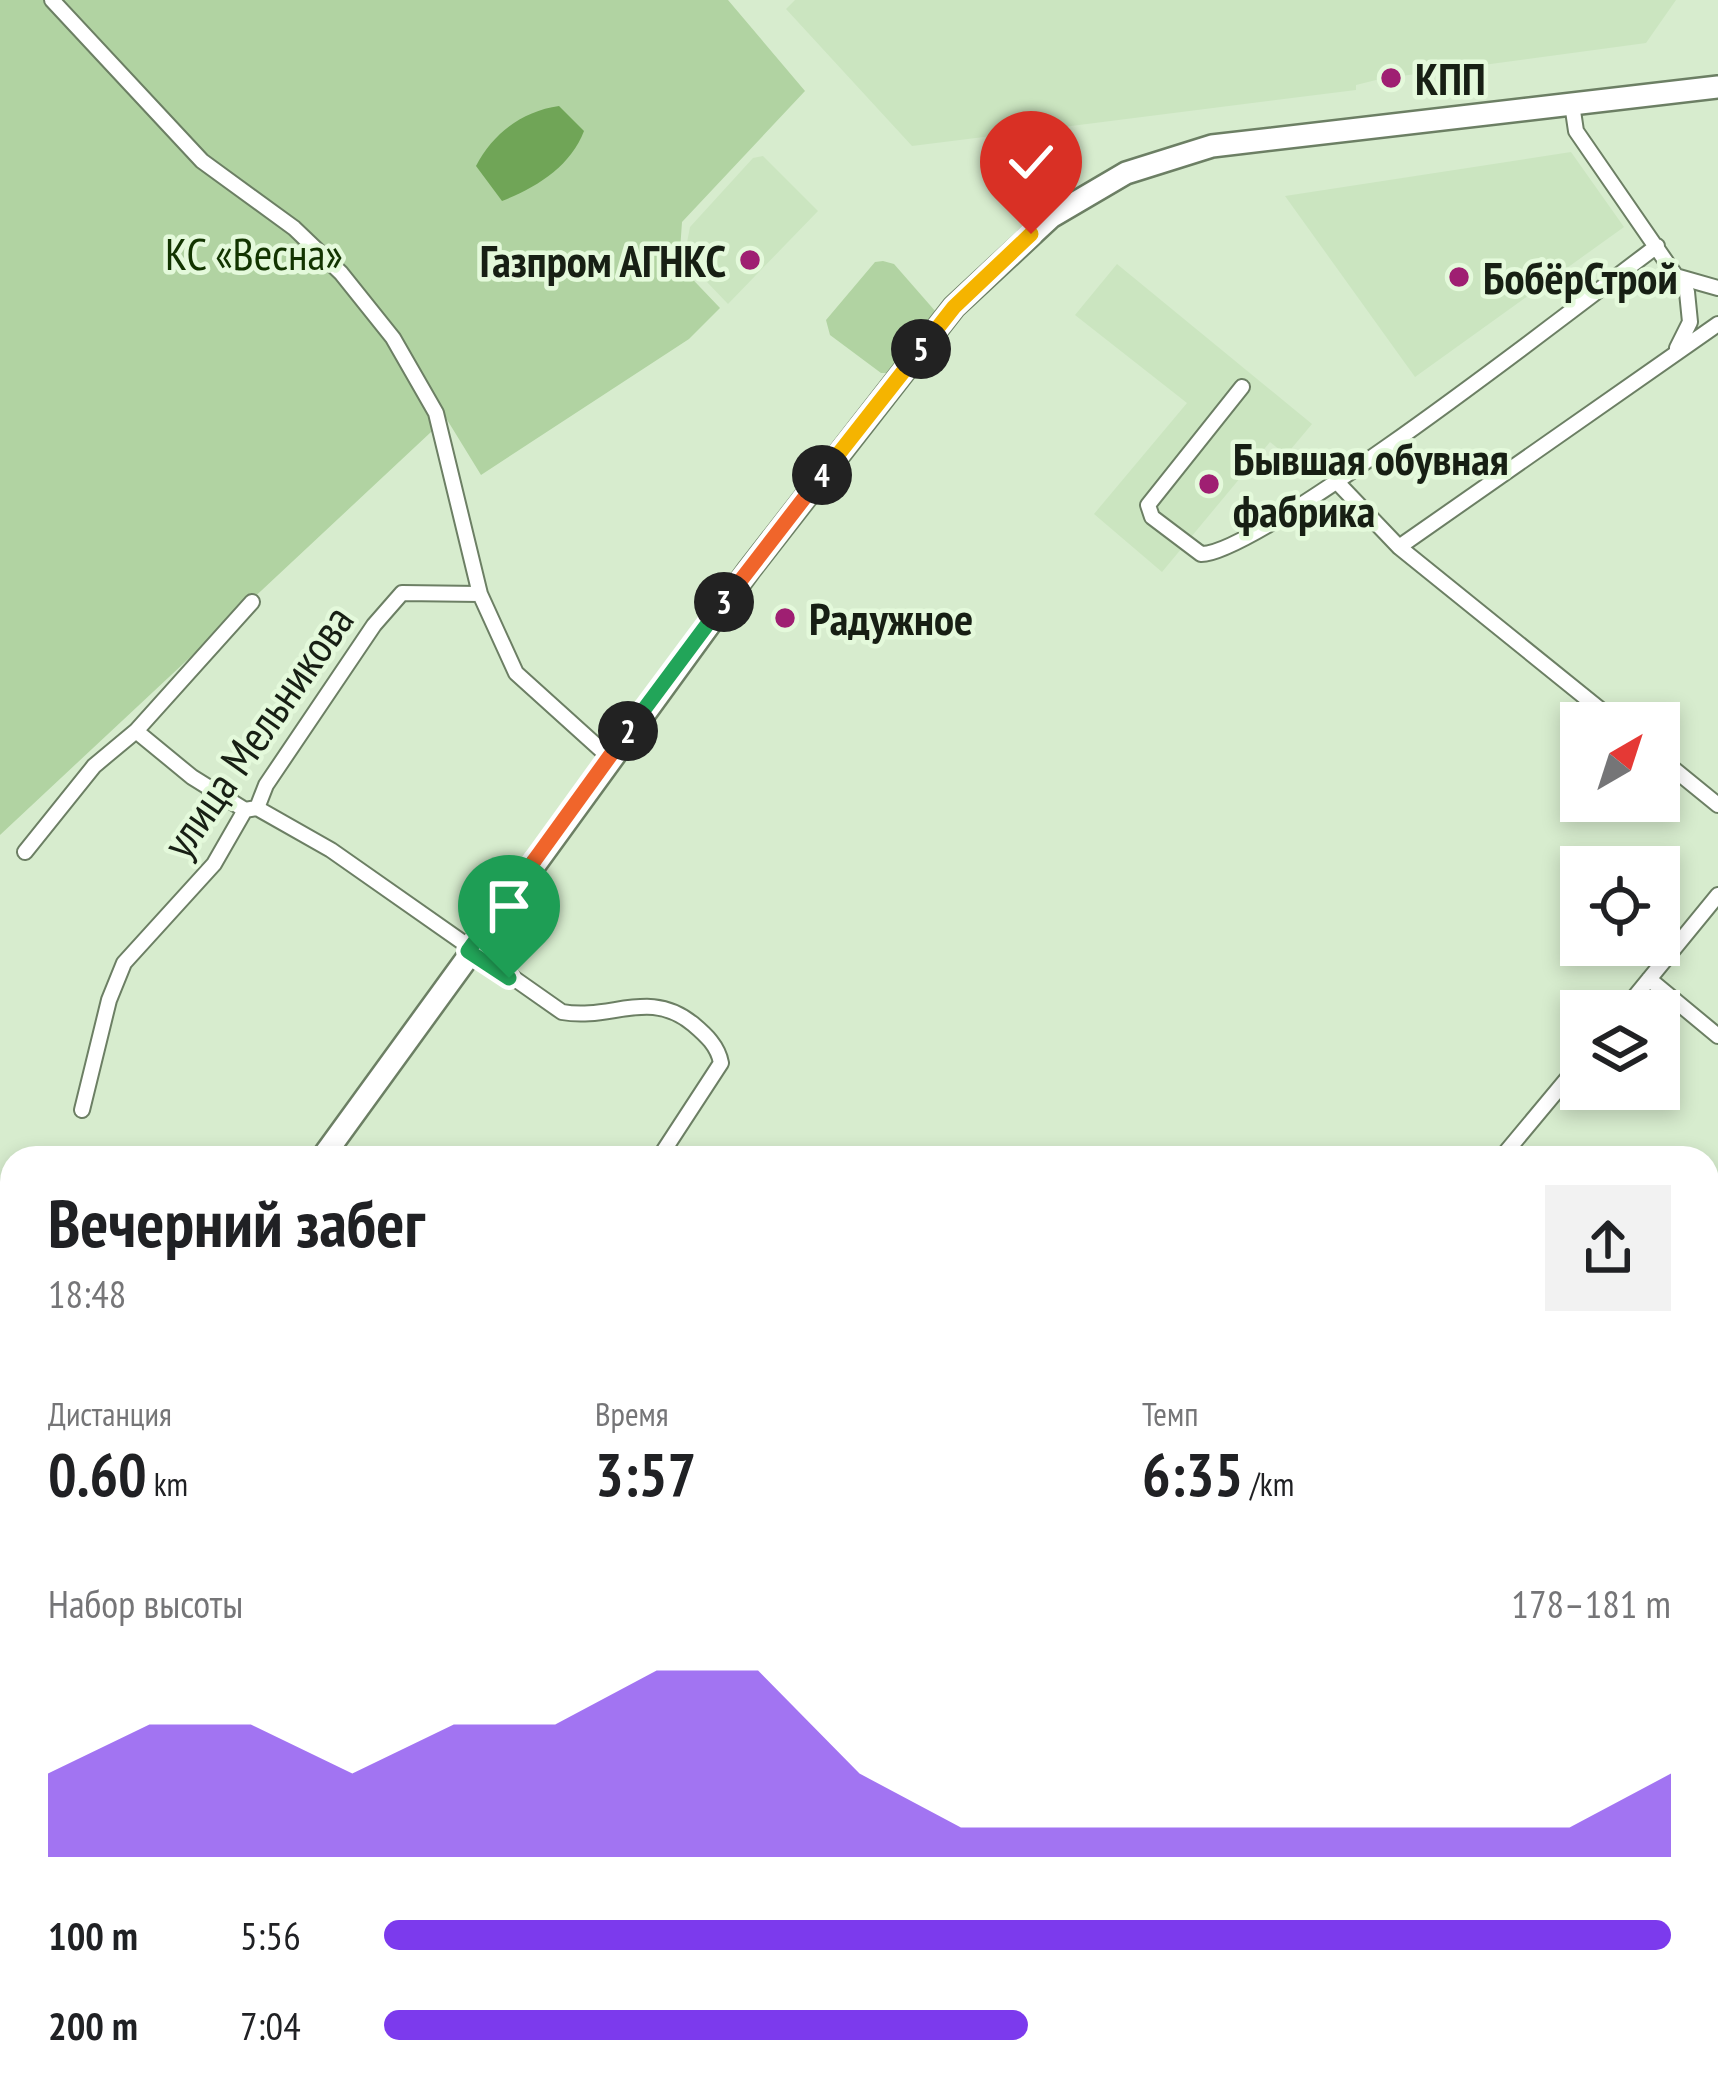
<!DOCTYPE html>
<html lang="ru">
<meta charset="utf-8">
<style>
body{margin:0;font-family:"PT Sans Narrow",sans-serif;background:#f2f2f2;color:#202124;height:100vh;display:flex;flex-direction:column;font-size:45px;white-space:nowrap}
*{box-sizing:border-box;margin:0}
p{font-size:39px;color:#757577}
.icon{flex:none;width:66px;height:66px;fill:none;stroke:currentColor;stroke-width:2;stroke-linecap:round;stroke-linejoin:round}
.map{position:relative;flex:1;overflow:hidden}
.details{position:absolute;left:0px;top:1146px;width:1719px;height:951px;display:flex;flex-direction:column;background:#fff;border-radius:36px 36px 0 0;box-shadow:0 6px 18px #0003}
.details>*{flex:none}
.needle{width:78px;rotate:39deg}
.buttons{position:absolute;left:1560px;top:702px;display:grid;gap:24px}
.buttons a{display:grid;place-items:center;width:120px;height:120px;border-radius:0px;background:#fff;box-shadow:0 6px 18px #0003;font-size:60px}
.pin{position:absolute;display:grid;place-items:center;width:102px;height:102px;color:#fff;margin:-123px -51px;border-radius:50% 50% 50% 0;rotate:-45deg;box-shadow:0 0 12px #0007}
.pin .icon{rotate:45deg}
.km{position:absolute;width:60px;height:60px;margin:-30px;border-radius:50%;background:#222;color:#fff;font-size:33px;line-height:60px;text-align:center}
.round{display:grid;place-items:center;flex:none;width:126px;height:126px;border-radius:0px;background:#f2f2f2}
.headline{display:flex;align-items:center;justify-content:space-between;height:204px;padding:0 48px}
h1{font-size:66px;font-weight:700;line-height:90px}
.metrics{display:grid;grid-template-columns:repeat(3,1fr);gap:18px;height:204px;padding:12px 48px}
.metrics div{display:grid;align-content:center}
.metrics b{font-size:60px;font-weight:700}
.metrics small{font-size:33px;font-weight:400}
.metrics p{font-size:33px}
.chart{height:336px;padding:24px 48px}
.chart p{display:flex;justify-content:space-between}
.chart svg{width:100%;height:216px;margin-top:12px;fill:#7c3aed;opacity:.7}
ul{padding:0 48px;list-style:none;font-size:39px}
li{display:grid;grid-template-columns:192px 144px 1fr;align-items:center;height:90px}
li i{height:30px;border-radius:15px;background:#7c3aed}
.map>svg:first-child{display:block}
</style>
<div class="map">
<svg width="1718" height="2096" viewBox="0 0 1718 2096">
<rect width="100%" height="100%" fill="#d7ecce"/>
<path fill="#cbe5c0" d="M795,0H1676L1646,43L1401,76V84L1380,79L1356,85V90L912,146L786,9Z
M1571,152L1624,227L1415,377L1285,196Z
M763,156L818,211L728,304L684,258L690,227L753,158Z
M1117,264L1312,424L1286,455L1270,442L1162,572L1094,514L1187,403L1075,315Z"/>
<path fill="#b1d3a2" d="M0,0H728L805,91L682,222L679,265L720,308L689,339L481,475L446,418L0,835Z
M883,261L894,264L936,312V321L894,373H881L830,335L826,320L875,262Z"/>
<path fill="#7bb162" d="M621,2085H1315L1320,2096H608Z"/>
<path fill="#70a557" d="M559,106L584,131C571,166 536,188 502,201L476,166C493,133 523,111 559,106Z
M0,1316L8,1320L9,1458L0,1457Z
M1420,2085H1707L1716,2096H1418Z"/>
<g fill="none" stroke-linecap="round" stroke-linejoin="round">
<path stroke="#70a557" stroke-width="3" d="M460,2096L476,2085"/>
<path stroke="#70a557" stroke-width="18" d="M0,1219L12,1254
M12,1296L0,1330L12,1365"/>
<g stroke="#6c7f64" stroke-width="18">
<path id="street" d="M52,0L202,161L294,228L341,273L393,338L436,413L480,594L516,673L609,757
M1572,104L1576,131L1687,292L1690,322L1677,348
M1679,277L1718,288
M1242,387L1148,505L1152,517L1201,554C1258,556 1590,296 1657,246
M1336,481L1399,547L1617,723
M1399,547L1718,324
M136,731L192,777L245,810
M1659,757L1718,805
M257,808L331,850L562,1012C611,1021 649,988 693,1024C706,1035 718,1046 721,1063L659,1158
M25,852L94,766L136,731L252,602
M1649,979L1718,1036
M1623,1011L1718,895
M82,1110L109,1000L124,963L214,864L245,810L257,808L266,785L374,625L402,593L480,594
M1501,1158L1581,1062
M1707,1269L1718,1255
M1707,1678L1718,1665
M0,1680L12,1684
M0,1692L12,1705
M1707,1736L1718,1745
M0,2096L12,2066
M371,2096L386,2085"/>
</g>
<g stroke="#6c7f64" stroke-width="26">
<path id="primary" d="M322,1158L749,570L954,307L1051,217L1126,173L1212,146L1718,87
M0,1539L12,1528"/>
</g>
<use href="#street" stroke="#fff" stroke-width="14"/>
<use href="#primary" stroke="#fff" stroke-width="21"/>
</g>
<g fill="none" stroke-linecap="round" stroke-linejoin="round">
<g stroke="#fff" stroke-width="24">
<path id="split-1" d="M509,978L468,951L534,861"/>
</g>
<g stroke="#fff" stroke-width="24">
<path id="split-2" d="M534,861L628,731"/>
</g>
<g stroke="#fff" stroke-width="24">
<path id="split-3" d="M628,731L724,602"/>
</g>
<g stroke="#fff" stroke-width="24">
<path id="split-4" d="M724,602L822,475"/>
</g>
<g stroke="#fff" stroke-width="24">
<path id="split-5" d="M822,475L921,349"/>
</g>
<g stroke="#fff" stroke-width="24">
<path id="split-6" d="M921,349L954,307L1031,234"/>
</g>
<use href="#split-1" stroke="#22a559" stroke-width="15"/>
<use href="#split-2" stroke="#f0652b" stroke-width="15"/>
<use href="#split-3" stroke="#22a559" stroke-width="15"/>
<use href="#split-4" stroke="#f0652b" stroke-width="15"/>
<use href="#split-5" stroke="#f5b400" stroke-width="15"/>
<use href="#split-6" stroke="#f5b400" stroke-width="15"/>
</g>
<g fill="#9f1f72" stroke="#e4f9db" stroke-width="4.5">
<circle cx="1391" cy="78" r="12"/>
<circle cx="750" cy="260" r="12"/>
<circle cx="1459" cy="277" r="12"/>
<circle cx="1209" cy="484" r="12"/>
<circle cx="785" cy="618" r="12"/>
</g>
<g text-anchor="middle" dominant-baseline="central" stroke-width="9" stroke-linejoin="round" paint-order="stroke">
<g font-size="45" font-weight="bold" fill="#171f14" stroke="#e4f9db" text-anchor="start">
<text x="1415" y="78">КПП</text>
<text x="726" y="260" text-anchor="end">Газпром АГНКС</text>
<text x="1483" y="277">БобёрСтрой</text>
<text x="1233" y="458">Бывшая обувная<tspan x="1233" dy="52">фабрика</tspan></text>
<text x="809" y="618">Радужное</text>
</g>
<g font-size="45" fill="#123400" stroke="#e4f9db">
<text x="254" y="253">КС «Весна»</text>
</g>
<g font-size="45" fill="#171f14" stroke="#e4f9db">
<text transform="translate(257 731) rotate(-55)">улица Мельникова</text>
</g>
</g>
</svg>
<div class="buttons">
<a><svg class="needle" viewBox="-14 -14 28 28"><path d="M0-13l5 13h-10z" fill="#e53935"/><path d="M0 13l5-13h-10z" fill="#757577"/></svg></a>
<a><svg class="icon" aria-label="locate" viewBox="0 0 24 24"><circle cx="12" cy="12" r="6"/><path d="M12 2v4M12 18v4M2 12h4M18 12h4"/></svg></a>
<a><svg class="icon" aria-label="layers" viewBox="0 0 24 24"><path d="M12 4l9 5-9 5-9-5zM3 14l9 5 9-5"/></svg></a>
</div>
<div class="pin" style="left:509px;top:978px;background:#1e9e55"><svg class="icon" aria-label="arrive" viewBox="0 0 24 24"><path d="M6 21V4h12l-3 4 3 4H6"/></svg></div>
<div class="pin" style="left:1031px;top:234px;background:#d93025"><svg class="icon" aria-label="check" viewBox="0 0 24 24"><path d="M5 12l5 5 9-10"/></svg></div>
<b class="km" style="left:628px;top:731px">2</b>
<b class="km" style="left:724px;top:602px">3</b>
<b class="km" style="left:822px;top:475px">4</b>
<b class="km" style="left:921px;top:349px">5</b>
<section class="details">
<div class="headline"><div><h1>Вечерний забег</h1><p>18:48</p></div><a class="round"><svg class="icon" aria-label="share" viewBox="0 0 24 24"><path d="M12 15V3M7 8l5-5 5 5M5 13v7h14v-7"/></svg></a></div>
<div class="metrics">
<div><p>Дистанция</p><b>0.60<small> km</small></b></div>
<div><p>Время</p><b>3:57</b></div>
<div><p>Темп</p><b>6:35<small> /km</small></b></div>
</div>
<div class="chart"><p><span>Набор высоты</span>178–181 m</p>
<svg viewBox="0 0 160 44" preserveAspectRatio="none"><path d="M0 44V27L10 17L20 17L30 27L40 17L50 17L60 6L70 6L80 27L90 38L100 38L110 38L120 38L130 38L140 38L150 38L160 27V44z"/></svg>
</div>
<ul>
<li><b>100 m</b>5:56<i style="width:100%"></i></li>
<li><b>200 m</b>7:04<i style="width:50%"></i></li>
</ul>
</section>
</div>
